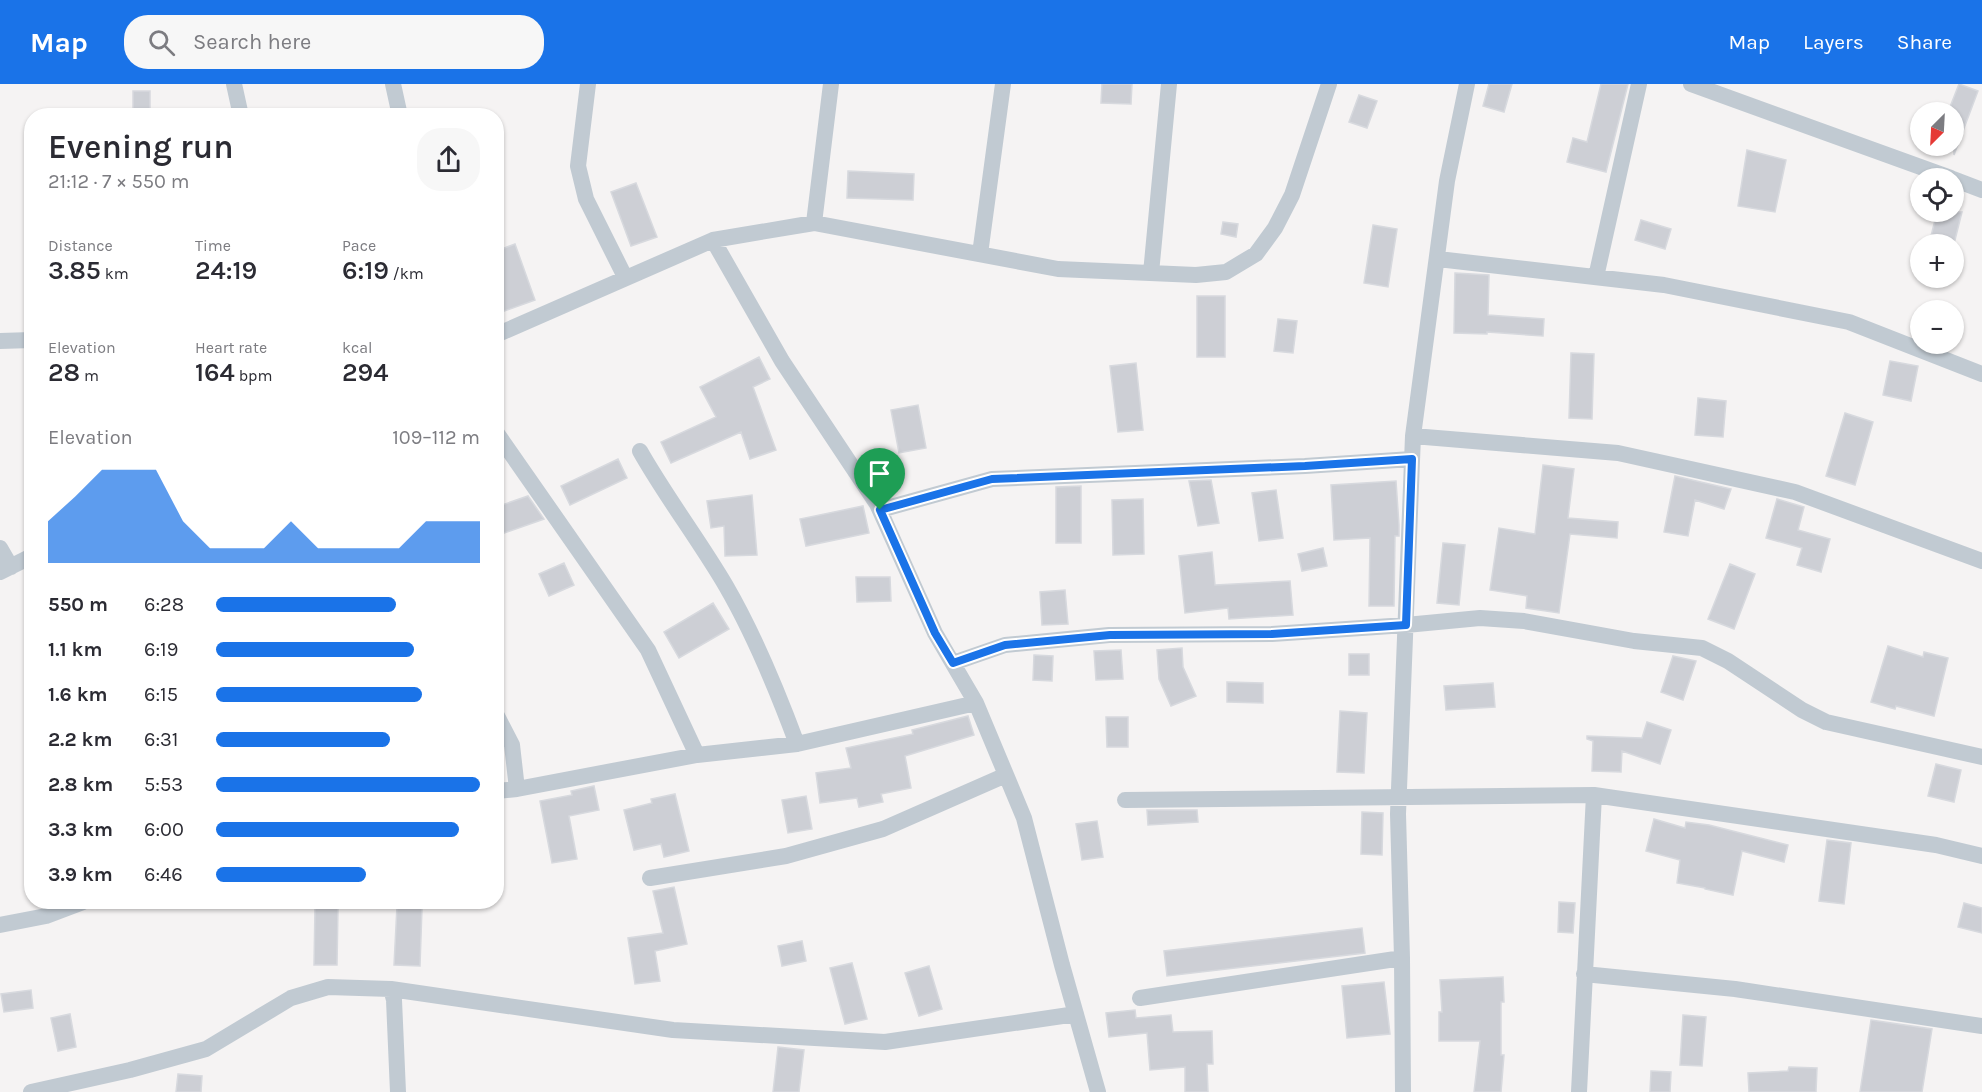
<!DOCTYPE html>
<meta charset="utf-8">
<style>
body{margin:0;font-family:Karla,sans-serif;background:#f7f7f7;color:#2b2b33;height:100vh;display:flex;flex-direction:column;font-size:22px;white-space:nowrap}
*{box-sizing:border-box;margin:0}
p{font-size:20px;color:#7c7c81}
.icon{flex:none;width:33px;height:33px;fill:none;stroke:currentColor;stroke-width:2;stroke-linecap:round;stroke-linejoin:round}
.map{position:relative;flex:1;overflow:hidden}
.sheet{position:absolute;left:24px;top:24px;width:480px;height:801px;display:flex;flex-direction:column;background:#fff;border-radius:24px;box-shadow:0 2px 4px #0004}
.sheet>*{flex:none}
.needle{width:39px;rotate:204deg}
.buttons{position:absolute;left:1910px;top:18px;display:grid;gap:12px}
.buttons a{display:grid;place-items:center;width:54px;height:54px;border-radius:50%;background:#fff;box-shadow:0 2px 4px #0004;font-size:30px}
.pin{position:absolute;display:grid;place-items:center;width:51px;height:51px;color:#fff;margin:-62px -26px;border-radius:50% 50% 50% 0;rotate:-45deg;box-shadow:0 0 6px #0007}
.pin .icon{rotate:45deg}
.round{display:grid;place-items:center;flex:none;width:63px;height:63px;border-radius:24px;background:#f7f7f7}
.headline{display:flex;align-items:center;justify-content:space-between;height:102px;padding:0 24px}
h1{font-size:33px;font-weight:600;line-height:45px}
.figures{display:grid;grid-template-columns:repeat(3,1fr);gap:9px;height:102px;padding:6px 24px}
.figures div{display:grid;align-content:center}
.figures b{font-size:26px;font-weight:600}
.figures small{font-size:16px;font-weight:400}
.figures p{font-size:16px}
.chart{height:168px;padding:12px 24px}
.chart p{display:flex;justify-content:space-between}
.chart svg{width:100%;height:108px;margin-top:6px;fill:#1a73e8;opacity:.7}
ul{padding:0 24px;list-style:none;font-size:20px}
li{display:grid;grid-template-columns:96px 72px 1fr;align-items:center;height:45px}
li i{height:15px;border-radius:8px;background:#1a73e8}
header{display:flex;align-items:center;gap:36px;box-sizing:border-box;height:84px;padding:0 30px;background:#1a73e8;color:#fff}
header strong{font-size:28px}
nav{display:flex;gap:33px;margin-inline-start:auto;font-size:21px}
.search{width:420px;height:54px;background:#f7f7f7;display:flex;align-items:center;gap:15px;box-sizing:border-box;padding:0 21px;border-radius:24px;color:#7c7c81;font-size:22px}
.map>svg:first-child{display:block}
</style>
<header>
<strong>Map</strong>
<div class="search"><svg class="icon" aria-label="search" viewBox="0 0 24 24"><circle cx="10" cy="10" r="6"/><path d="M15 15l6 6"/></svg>Search here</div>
<nav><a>Map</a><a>Layers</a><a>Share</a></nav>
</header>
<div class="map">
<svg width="1982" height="1008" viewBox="0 0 1982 1008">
<rect width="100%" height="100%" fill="#f5f3f3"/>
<path fill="#cdcfd5" stroke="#d7d9de" stroke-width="1.5" d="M1102,0H1132L1131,20L1101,19Z
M1489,0H1512L1504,28L1483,22Z
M1601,0H1628L1606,88L1567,78L1573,54L1587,58Z
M1959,0L1978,7L1954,71L1953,28H1948Z
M133,7H150V30H133Z
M1359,11L1377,17L1367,44L1349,38Z
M1747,66L1786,76L1775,128L1738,122Z
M848,87L914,90L913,116L847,114Z
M636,99L657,153L631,162L611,108Z
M1937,128H1962L1954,160H1929Z
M1641,136L1671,145L1665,165L1635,156Z
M1223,138L1238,140L1236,153L1221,150Z
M1373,141L1397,145L1388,203L1364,199Z
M515,160L535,216L496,230V167Z
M1455,189L1489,191L1488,231L1544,235L1543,252L1487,248V250L1454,249Z
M1197,212H1225V273H1197Z
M1278,235L1297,237L1293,269L1274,267Z
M1571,269L1594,270L1592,335L1569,334Z
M759,273L770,295L753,303L776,366L750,375L741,348L671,379L661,358L716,333L700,303Z
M1890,277L1918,282L1911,317L1883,311Z
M1136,279L1143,346L1118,348L1110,282Z
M1698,314L1726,317L1723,353L1695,351Z
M918,321L926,364L899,369L891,326Z
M1845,329L1873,338L1855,401L1826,392Z
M618,375L627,394L570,421L561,402Z
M1543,381L1574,385L1568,434L1618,438L1617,454L1570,450L1559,529L1526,524L1527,512L1490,506L1499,444L1535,450Z
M1675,392L1731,405L1724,425L1695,416L1688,452L1664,448Z
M1211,396L1219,439L1198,442L1189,397Z
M1396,397L1399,441V452H1395L1394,522H1369L1370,454L1334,456L1331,401Z
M1081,402V459H1056V403Z
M1276,406L1283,454L1259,457L1252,409Z
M752,411L757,471L725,472L724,442L711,444L707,417Z
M528,412L544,435L496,452V423Z
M1143,415L1144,470L1113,471L1112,416Z
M1777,415L1804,423L1798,446L1830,455L1821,488L1797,481L1802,464L1766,454Z
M863,422L869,449L806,462L800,435Z
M1443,459L1465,461L1459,521L1437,519Z
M1323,464L1327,482L1302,487L1298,470Z
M1212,468L1215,501L1290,497L1293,531L1229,535L1228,524L1185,529L1179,472Z
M564,479L574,501L549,512L539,490Z
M1730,480L1755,490L1734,545L1708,535Z
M856,493H890L891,517L857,518Z
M1065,506L1068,540L1042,541L1040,508Z
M713,519L729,545L679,574L664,548Z
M1888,562L1923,573L1924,568L1948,574L1934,632L1896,622L1895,625L1871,618Z
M1182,564L1183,583L1196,612L1171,622L1159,595L1157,566Z
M1121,566L1123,595L1096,596L1094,567Z
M1349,570H1369V591H1349Z
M1034,571L1053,572L1052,597L1033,596Z
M1673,572L1696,577L1683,616L1661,608Z
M1227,598L1263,599V619L1227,618Z
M1493,599L1495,623L1446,626L1444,602Z
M1340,627L1367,629L1364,689L1337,688Z
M968,632L974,651L905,672L911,704L881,710L883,718L859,723L857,714L820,719L816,689L851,684L846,664L913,650L912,646Z
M1106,633H1128V663H1107Z
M1647,638L1671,646L1660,680L1622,667L1621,688L1592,687L1593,657L1587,655V652L1642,654Z
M1936,680L1961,686L1954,718L1928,712Z
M594,702L599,726L569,732L577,775L552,779L540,717L572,711L571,707Z
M675,710L689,767L664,773L661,760L634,766L624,726L652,719L651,715Z
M806,712L812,745L788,749L782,716Z
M1147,726H1197L1198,738L1148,741Z
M1362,728L1383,729L1382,771L1361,770Z
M1654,735L1685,744L1686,738L1709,741L1788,761L1784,778L1742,767L1733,811L1705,805V804L1677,799L1680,776L1646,767Z
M1097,737L1103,773L1082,776L1076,740Z
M1827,756L1851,759L1844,820L1819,817Z
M674,803L687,860L655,867L660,897L635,900L628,854L663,849L653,807Z
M1559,818L1575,819L1573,849L1558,848Z
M1964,819L1982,824V849L1958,843Z
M397,822L422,824L420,882L394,881Z
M315,823L338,824L337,881H314Z
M1362,844L1365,869L1167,892L1164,867Z
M802,857L806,877L782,882L778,862Z
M852,879L867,935L845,940L830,884Z
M929,882L942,925L919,932L905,889Z
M1503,893L1504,918H1501V971H1504L1501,1008H1474L1480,957H1439V928H1442L1440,896Z
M1384,898L1390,950L1347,954L1342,902Z
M31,906L33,924L4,928L1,910Z
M1135,926L1136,934L1171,931L1173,948L1212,947L1213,980H1207L1208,1008H1185V983L1150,986L1147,949L1109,953L1106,929Z
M70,930L76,963L58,967L51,934Z
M1683,931L1706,933L1702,982L1680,981Z
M1871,936L1932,945L1922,1008H1860Z
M778,963L804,966L799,1008H773Z
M1789,983L1817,984L1816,1008H1749L1748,989L1788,987Z
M1651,987L1671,988L1670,1008H1650Z
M178,990L202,992L201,1008H176Z"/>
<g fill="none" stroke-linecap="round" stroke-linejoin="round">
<path stroke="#c1cad2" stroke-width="16" d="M234,0L241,32
M393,0L400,32
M588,0L578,82L586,115L625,193
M1691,0L1951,94
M1953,95L1982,106
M814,139L831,0
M713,156L782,277L877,420L935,549L976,619L1024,734L1062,881L1098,1008
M980,170L1003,0
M1438,175L1664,201L1849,238L1982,290
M1151,189L1169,0
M1596,193L1639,0
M496,251L713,156L814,139L1058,185L1196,191L1226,188L1256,170L1275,144L1292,111L1329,0
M0,257L32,256
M496,348L648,566L697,671
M1413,352L1618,369L1795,408L1982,477
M640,367C666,413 699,456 726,502C755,552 777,606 797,660
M880,426L992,395L1305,382L1412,375
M0,464L11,483
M0,488L32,472
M953,579L1005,561L1109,551L1272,550L1406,541L1480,534L1524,537L1634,557L1702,564L1728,577L1802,626L1826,638L1982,673
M496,630L512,661L517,705
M496,707L517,705L697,671L797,660L976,619
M1125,716L1594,711L1936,761L1982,772
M650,794L786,772L883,745L1006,691
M0,841L46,832L83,818
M1584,890L1735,905L1982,942
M391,905L394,916L398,1008
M1140,914L1402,874
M31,1008L130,986L206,965L291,914L328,903L391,905L673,946L885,958L1076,930
M1403,1008L1402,874L1398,730L1413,352L1447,97L1467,0
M1579,1008L1594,711"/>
</g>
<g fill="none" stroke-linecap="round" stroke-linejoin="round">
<g stroke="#fff" stroke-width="12">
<path id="route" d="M1412,375L1406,541L1272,550L1110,551L1005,561L953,579L935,549L880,426L992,395L1305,382Z"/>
</g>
<use href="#route" stroke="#1a73e8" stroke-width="8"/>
</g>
</svg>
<div class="buttons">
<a><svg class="needle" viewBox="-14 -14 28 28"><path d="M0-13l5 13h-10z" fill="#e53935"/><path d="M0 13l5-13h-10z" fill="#7c7c81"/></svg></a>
<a><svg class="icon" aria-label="locate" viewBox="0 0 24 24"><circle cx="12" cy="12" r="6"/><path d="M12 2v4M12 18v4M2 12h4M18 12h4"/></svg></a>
<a>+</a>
<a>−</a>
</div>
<div class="pin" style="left:880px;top:426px;background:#1e9e55"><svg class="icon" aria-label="arrive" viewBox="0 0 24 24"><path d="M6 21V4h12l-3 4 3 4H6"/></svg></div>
<section class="sheet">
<div class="headline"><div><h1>Evening run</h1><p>21:12 · 7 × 550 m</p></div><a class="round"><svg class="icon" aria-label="share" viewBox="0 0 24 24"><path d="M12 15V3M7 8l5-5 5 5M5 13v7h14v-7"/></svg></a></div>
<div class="figures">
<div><p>Distance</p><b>3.85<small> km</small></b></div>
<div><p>Time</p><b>24:19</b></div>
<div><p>Pace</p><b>6:19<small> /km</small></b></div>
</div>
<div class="figures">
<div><p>Elevation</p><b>28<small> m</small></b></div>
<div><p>Heart rate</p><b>164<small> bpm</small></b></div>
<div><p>kcal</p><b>294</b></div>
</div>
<div class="chart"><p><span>Elevation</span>109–112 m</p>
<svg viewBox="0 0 160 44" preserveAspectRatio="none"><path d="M0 44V27L10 17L20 6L30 6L40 6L50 27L60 38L70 38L80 38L90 27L100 38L110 38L120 38L130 38L140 27L150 27L160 27V44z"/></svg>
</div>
<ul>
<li><b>550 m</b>6:28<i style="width:68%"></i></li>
<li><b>1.1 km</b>6:19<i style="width:75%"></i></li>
<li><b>1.6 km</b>6:15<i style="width:78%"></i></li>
<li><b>2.2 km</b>6:31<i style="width:66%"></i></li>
<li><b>2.8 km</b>5:53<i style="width:100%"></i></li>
<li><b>3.3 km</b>6:00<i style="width:92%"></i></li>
<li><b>3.9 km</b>6:46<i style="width:57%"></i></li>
</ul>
</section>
</div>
